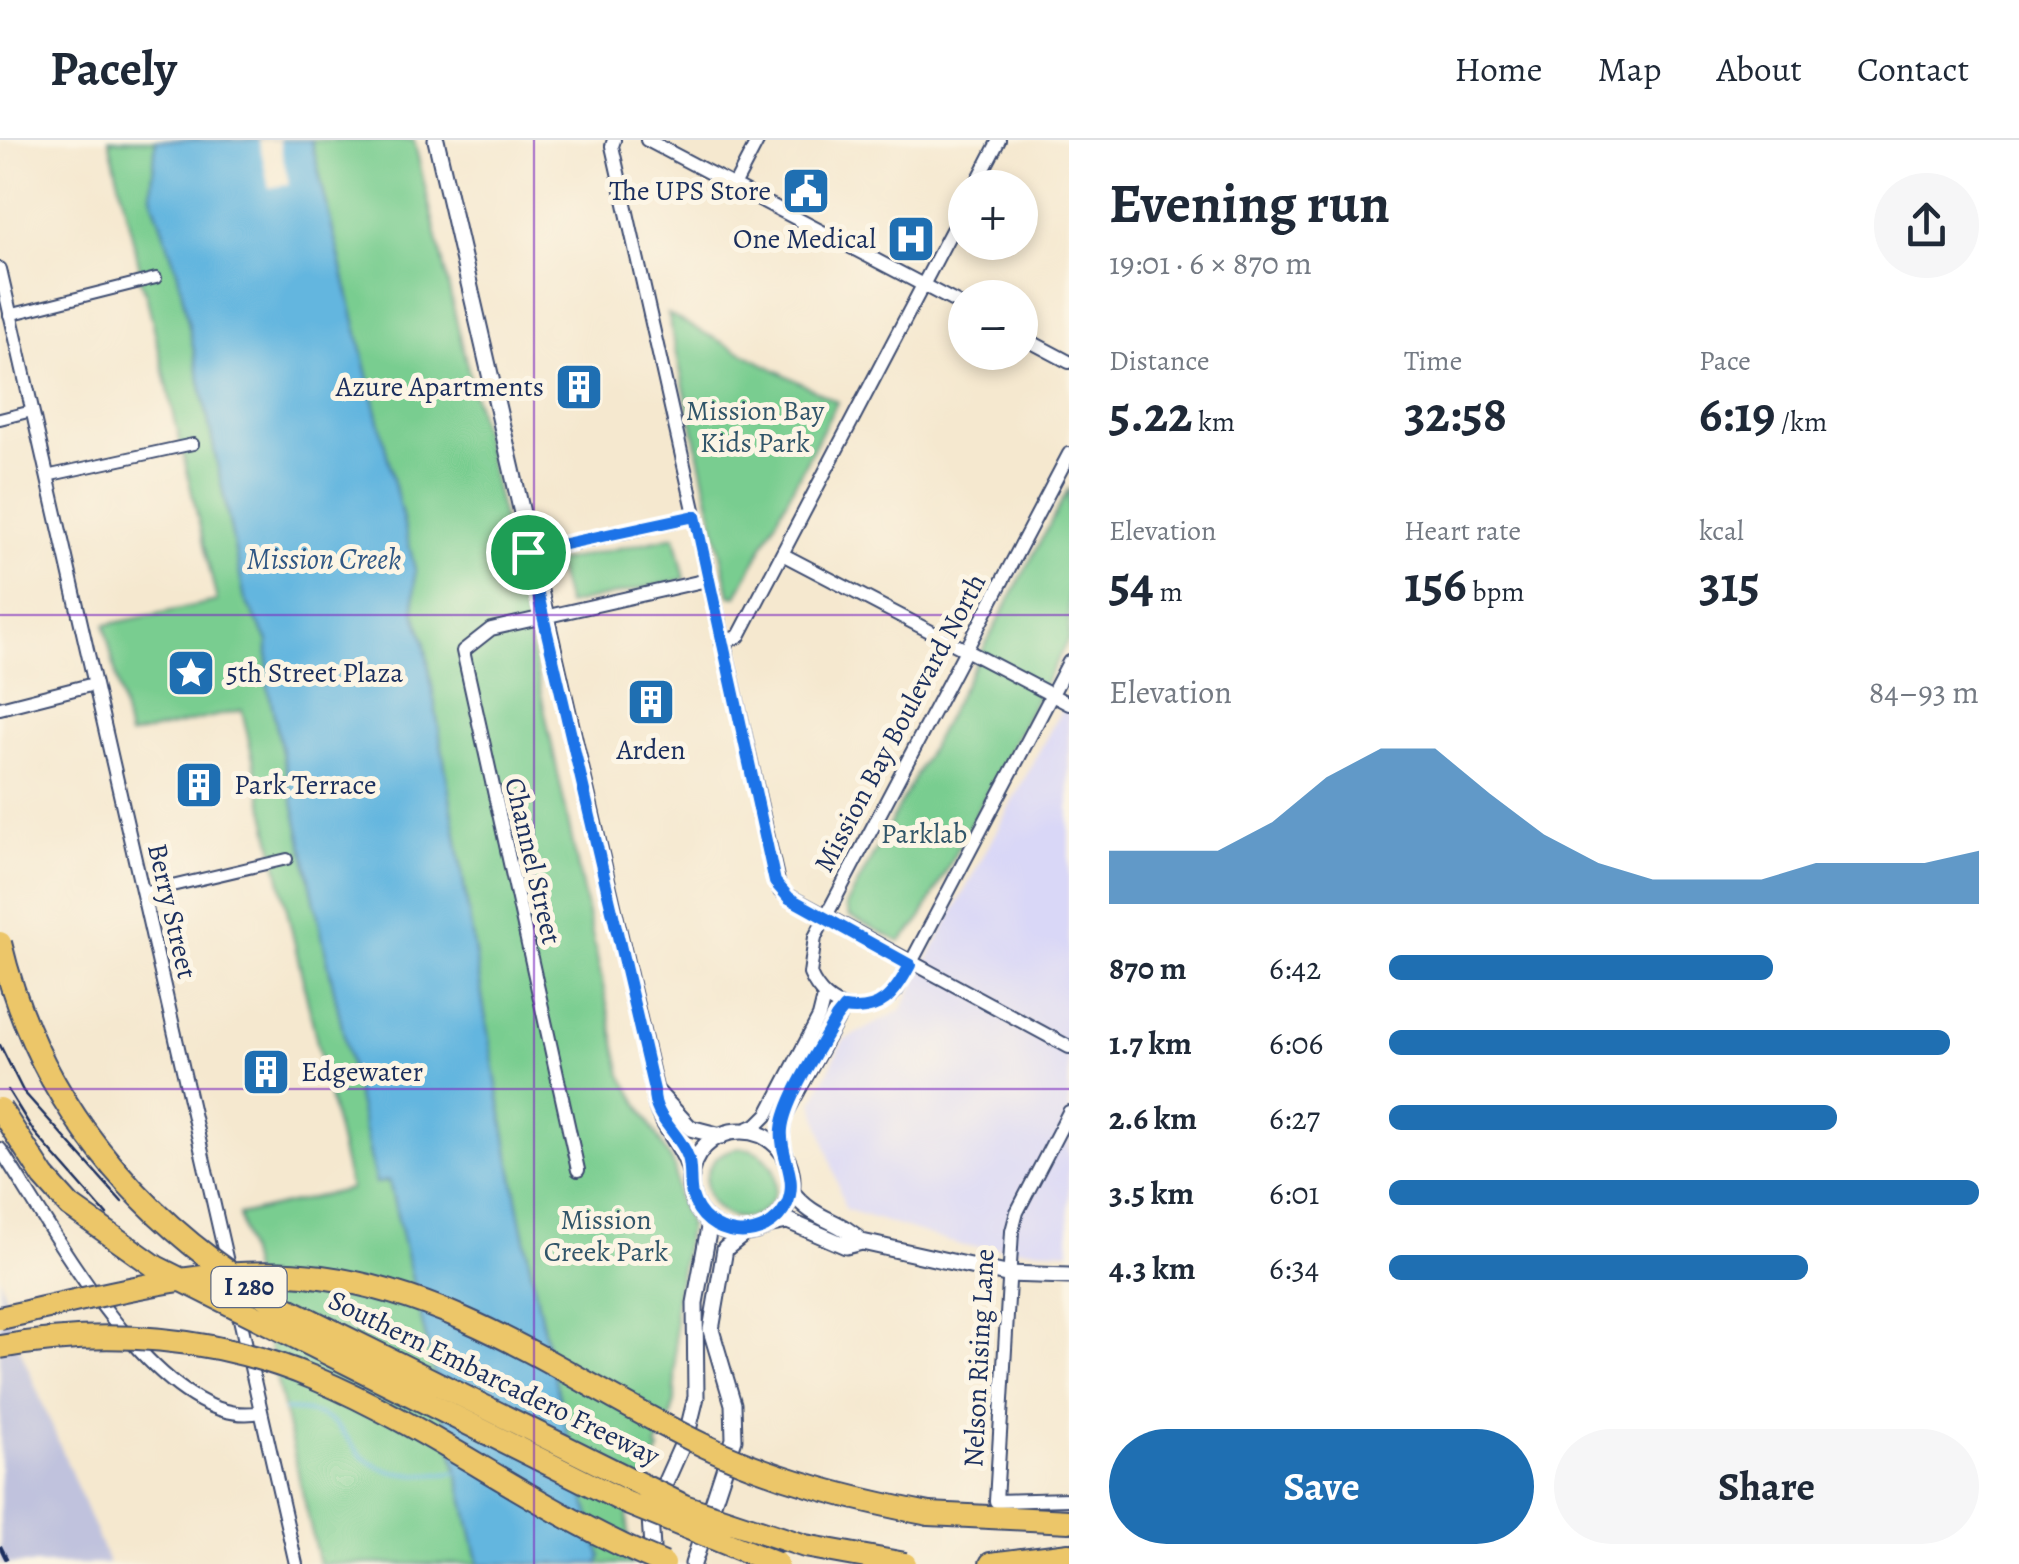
<!DOCTYPE html>
<meta charset="utf-8">
<style>
body{margin:0;font-family:Alegreya,serif;background:#f6f6f7;color:#1f2937;height:100vh;display:flex;flex-direction:column;font-size:38px;white-space:nowrap}
*{box-sizing:border-box;margin:0}
p{font-size:32px;color:#747a83}
.icon{flex:none;width:55px;height:55px;fill:none;stroke:currentColor;stroke-width:2;stroke-linecap:round;stroke-linejoin:round}
.map{position:relative;flex:1;overflow:hidden}
.side{display:flex;flex-direction:column;background:#fff;width:950px}
.side>*{flex:none}
.buttons{position:absolute;left:948px;top:30px;display:grid;gap:20px}
.buttons a{display:grid;place-items:center;width:90px;height:90px;border-radius:50%;background:#fff;box-shadow:0 5px 15px #0003;font-size:50px}
.pin{position:absolute;display:grid;place-items:center;width:85px;height:85px;color:#fff;margin:-42px;border:5px solid #fff;border-radius:50%;box-shadow:0 2px 10px #0007}
.round{display:grid;place-items:center;flex:none;width:105px;height:105px;border-radius:52px;background:#f6f6f7}
.overview{display:flex;align-items:center;justify-content:space-between;height:170px;padding:0 40px}
h1{font-size:55px;font-weight:700;line-height:75px}
.stats{display:grid;grid-template-columns:repeat(3,1fr);gap:15px;height:170px;padding:10px 40px}
.stats div{display:grid;align-content:center}
.stats b{font-size:50px;font-weight:700}
.stats small{font-size:28px;font-weight:400}
.stats p{font-size:28px}
.chart{height:280px;padding:20px 40px}
.chart p{display:flex;justify-content:space-between}
.chart svg{width:100%;height:180px;margin-top:10px;fill:#1f6fb2;opacity:.7}
.primary-button{display:flex;gap:20px;margin-top:auto;padding:20px 40px}
.primary-button a{flex:1;height:115px;border-radius:60px;background:#1f6fb2;color:#fff;font-size:40px;font-weight:700;line-height:115px;text-align:center}
.primary-button a+a{background:#f6f6f7;color:#1f2937}
ul{padding:0 40px;list-style:none;font-size:32px}
li{display:grid;grid-template-columns:160px 120px 1fr;align-items:center;height:75px}
li i{height:25px;border-radius:12px;background:#1f6fb2}
header{display:flex;align-items:center;gap:60px;box-sizing:border-box;height:140px;padding:0 50px;background:#fff;border-bottom:2px solid #e0e1e3}
header strong{font-size:48px}
nav{display:flex;gap:55px;margin-inline-start:auto;font-size:35px}
main{display:flex;flex:1;min-height:0}
.map>svg:first-child{display:block}
</style>
<header>
<strong>Pacely</strong>
<nav><a>Home</a><a>Map</a><a>About</a><a>Contact</a></nav>
</header>
<main>
<div class="map">
<svg width="1069" height="1424" viewBox="0 0 1069 1424">
<rect width="100%" height="100%" fill="#fcf5e5"/>
<filter id="ink" filterUnits="userSpaceOnUse"><feTurbulence type="fractalNoise" baseFrequency=".01" numOctaves="2"/><feDisplacementMap in="SourceGraphic" scale="20" xChannelSelector="R" yChannelSelector="G"/><feConvolveMatrix kernelMatrix="1 2 1 2 8 2 1 2 1" color-interpolation-filters="sRGB"/></filter>
<filter id="wash" filterUnits="userSpaceOnUse"><feTurbulence type="fractalNoise" baseFrequency=".0048" numOctaves="4" result="noise"/><feDisplacementMap in="SourceGraphic" scale="40" xChannelSelector="R" yChannelSelector="G"/><feGaussianBlur stdDeviation="2.25" result="paint"/><feColorMatrix in="noise" values="0 0 0 0 0 0 0 0 0 0 0 0 0 0 0 0 0 1.4 0 .05"/><feComposite in="paint" operator="in"/></filter>
<g filter="url(#wash)">
<rect width="100%" height="100%" fill="#f5e8cf"/>
<path fill="#d9d7f7" d="M1069,555V1111L963,1106L845,1069L813,962L843,901L901,870Z"/>
<path fill="#c0c2dd" d="M0,1136L13,1192L109,1424H0Z"/>
<path fill="#79cd90" stroke="#4a7e77" stroke-width="2.5" d="M109,0H156L151,55L178,133L245,459L268,501V547L376,1042L389,1041L479,1424H319L239,1075L350,1049L242,570L129,596L105,485L217,461L146,154L136,131L140,129Z
M311,0H414L511,413L622,935L675,1028L677,1055L689,1085L675,1165V1261L664,1300L660,1299L656,1307L660,1310L627,1376L632,1424H598L601,1416C513,1117 477,806 424,500L414,471L415,430Z
M668,174L837,262L737,456L730,455Z
M1069,348V498L919,782L900,802L849,776L846,766Z
M675,396L685,439L567,465L555,422Z
M706 1043a35 35 0 1 1 70 0a35 35 0 1 1-70 0Z"/>
<path fill="#64b6df" stroke="#40729e" stroke-width="2.5" d="M156,0H311L415,430L414,471L424,500C477,806 513,1117 601,1417L598,1424H479L389,1041L376,1043L268,547V501L245,459L178,133L151,55Z"/>
<path fill="#f5e8cf" d="M259,0H279L289,44L269,48Z"/>
<g fill="none" stroke-linecap="round" stroke-linejoin="round">
<path stroke="#64b6df" stroke-width="4" d="M284,1270C353,1270 339,1309 379,1327C403,1338 431,1334 456,1333"/>
</g>
</g>
<g filter="url(#ink)">
<g fill="none" stroke-linecap="round" stroke-linejoin="round">
<g stroke="#3c4b6f" stroke-width="14">
<path id="pedestrian" d="M9,175L156,138
M0,279L32,271
M51,335L193,304
M142,753L287,719"/>
</g>
<g stroke="#3c4b6f" stroke-width="16">
<path id="minor" d="M614,0L612,6L780,751L1069,907
M647,0L965,167
M734,46L758,0
M974,48L999,0
M0,129L296,1424
M1020,196L1069,222
M1069,314L815,797L810,834C826,872 867,881 896,851L1069,522
M528,413L695,376
M782,414L1069,564
M722,503L739,496L965,65
M0,568L94,544
M1069,972L1017,1072L1012,1091L996,1361L1069,1359
M740,992L758,984L768,974L819,877L824,857
M0,1009C49,1082 159,1294 261,1272
M787,1020L782,999L784,978L844,868
M578,1030L463,511L491,489L707,440"/>
</g>
<g stroke="#3c4b6f" stroke-width="19">
<path id="tertiary" d="M436,0L655,950C653,982 686,1004 691,1037
M655,950L690,988L721,996
M690 1042a51 51 0 1 1 102 0a51 51 0 1 1-102 0Z
M791,1051C815,1082 838,1078 862,1102L1006,1134L1069,1136
M772,1084L788,1081L846,1106L862,1102
M653,1424L650,1377L687,1294L696,1257L695,1163L710,1082
M693,1424L734,1299L733,1264L711,1190L725,1109L745,1093"/>
</g>
<g stroke="#3c4b6f" stroke-width="26">
<path id="motorway" d="M929,1374L1069,1381
M991,1424L1069,1414"/>
</g>
<use href="#pedestrian" stroke="#fff" stroke-width="10"/>
<use href="#minor" stroke="#fff" stroke-width="12"/>
<use href="#tertiary" stroke="#fff" stroke-width="15"/>
<use href="#motorway" stroke="#ecc669" stroke-width="22"/>
<path stroke="#1b2f5e" stroke-width="2.5" d="M0,905L23,951L122,1062
M8,950L34,992L107,1075"/>
<path stroke="#1b2f5e" stroke-width="4" stroke-dasharray="15 8" stroke-linecap="butt" d="M0,1406L9,1424"/>
<g stroke="#3c4b6f" stroke-width="26" stroke-linecap="butt">
<path id="motorway-bridge" d="M0,803C37,960 136,1078 272,1161L684,1366L805,1406L905,1424
M0,969L44,1037L70,1066L156,1127L627,1363L777,1424
M0,1178C104,1155 213,1122 321,1137C466,1156 577,1245 705,1306C777,1340 852,1359 929,1374
M0,1207C106,1188 215,1196 314,1238C436,1289 541,1374 664,1424"/>
</g>
<use href="#motorway-bridge" stroke="#ecc669" stroke-width="22"/>
</g>
</g>
<g fill="none" stroke-linecap="round" stroke-linejoin="round" filter="url(#ink)">
<g stroke="#fff" stroke-width="20">
<path id="route" d="M695,376L775,742L789,758L910,825C895,854 880,874 844,868L836,878C821,906 785,958 782,989C779,1016 799,1037 787,1064C767,1106 704,1100 692,1055C689,1043 692,1029 688,1017C679,991 653,979 654,950L528,412Z"/>
</g>
<use href="#route" stroke="#1a73e8" stroke-width="12"/>
</g>
<path fill="none" stroke="#7b2cbf" stroke-width="2.5" stroke-opacity="0.55" d="M534,0V1424M0,475H1069M0,949H1069"/>
<defs>
<g id="civic-square" transform="scale(2.5)"><rect x="-9" y="-9" width="18" height="18" rx="4" fill="#1f6fb2" stroke="#fcf5e5"/><path d="M-.6-6.5H3V-4.5H.6V-3L4-1V1h2V6H-6V1h2V-1L-.6-3ZM-1.2 2.5V6h2.4V2.5Z" fill="#fff"/></g>
<g id="hospital-square" transform="scale(2.5)"><rect x="-9" y="-9" width="18" height="18" rx="4" fill="#1f6fb2" stroke="#fcf5e5"/><path d="M-5-5h3v3.5h4V-5h3V5h-3V1.5h-4V5h-3Z" fill="#fff"/></g>
<g id="building-square" transform="scale(2.5)"><rect x="-9" y="-9" width="18" height="18" rx="4" fill="#1f6fb2" stroke="#fcf5e5"/><path d="M-4-6H4V6H1V3H-1V6H-4ZM-2.5-4.3h1.7v1.8h-1.7ZM.8-4.3h1.7v1.8H.8ZM-2.5-1h1.7V.8h-1.7ZM.8-1h1.7V.8H.8Z" fill="#fff"/></g>
<g id="sight-square" transform="scale(2.5)"><rect x="-9" y="-9" width="18" height="18" rx="4" fill="#1f6fb2" stroke="#fcf5e5"/><path d="M0-6L1.8-2.2L6-1.7L2.9 1.2L3.7 5.4L0 3.3L-3.7 5.4L-2.9 1.2L-6-1.7L-1.8-2.2Z" fill="#fff"/></g>
</defs>
<g fill-rule="evenodd">
<use href="#civic-square" x="806" y="51"/>
<use href="#hospital-square" x="911" y="99"/>
<use href="#building-square" x="579" y="247"/>
<use href="#sight-square" x="191" y="533"/>
<use href="#building-square" x="651" y="562"/>
<use href="#building-square" x="199" y="645"/>
<use href="#building-square" x="266" y="932"/>
</g>
<g text-anchor="middle" dominant-baseline="central" stroke-width="10" stroke-linejoin="round" paint-order="stroke">
<rect fill="#fcf5e5" stroke="#5e6a86" stroke-width="2.5" x="211.5" y="1127" width="75" height="40" rx="8"/>
<g font-size="25" font-weight="bold" fill="#1b2f5e">
<text x="249" y="1147">I 280</text>
</g>
<g font-size="28" fill="#1b2f5e" stroke="#fcf5e5" text-anchor="end">
<text x="771" y="51">The UPS Store</text>
<text x="876" y="99">One Medical</text>
<text x="544" y="247">Azure Apartments</text>
<text x="226" y="533" text-anchor="start">5th Street Plaza</text>
<text x="651" y="610" text-anchor="middle">Arden</text>
<text x="234" y="645" text-anchor="start">Park Terrace</text>
<text x="301" y="932" text-anchor="start">Edgewater</text>
</g>
<g font-size="28" fill="#32566a" stroke="#fcf5e5">
<text x="755" y="271">Mission Bay<tspan x="755" dy="32">Kids Park</tspan></text>
<text x="924" y="694">Parklab</text>
<text x="606" y="1080">Mission<tspan x="606" dy="32">Creek Park</tspan></text>
</g>
<g font-size="28" fill="#1b2f5e" stroke="#fcf5e5">
<text transform="translate(900 583) rotate(-62)">Mission Bay Boulevard North</text>
<text transform="translate(533 721) rotate(77)">Channel Street</text>
<text transform="translate(172 771) rotate(77)">Berry Street</text>
<text transform="translate(979 1218) rotate(-87)">Nelson Rising Lane</text>
<text transform="translate(494 1238) rotate(26)">Southern Embarcadero Freeway</text>
</g>
<g font-size="30" font-style="italic" fill="#315885" stroke="#fcf5e5">
<text x="324" y="419">Mission Creek</text>
</g>
</g>
</svg>
<div class="buttons">
<a>+</a>
<a>−</a>
</div>
<div class="pin" style="left:528px;top:412px;background:#1e9e55"><svg class="icon" aria-label="arrive" viewBox="0 0 24 24"><path d="M6 21V4h12l-3 4 3 4H6"/></svg></div>
</div>
<section class="side">
<div class="overview"><div><h1>Evening run</h1><p>19:01 · 6 × 870 m</p></div><a class="round"><svg class="icon" aria-label="share" viewBox="0 0 24 24"><path d="M12 15V3M7 8l5-5 5 5M5 13v7h14v-7"/></svg></a></div>
<div class="stats">
<div><p>Distance</p><b>5.22<small> km</small></b></div>
<div><p>Time</p><b>32:58</b></div>
<div><p>Pace</p><b>6:19<small> /km</small></b></div>
</div>
<div class="stats">
<div><p>Elevation</p><b>54<small> m</small></b></div>
<div><p>Heart rate</p><b>156<small> bpm</small></b></div>
<div><p>kcal</p><b>315</b></div>
</div>
<div class="chart"><p><span>Elevation</span>84–93 m</p>
<svg viewBox="0 0 160 44" preserveAspectRatio="none"><path d="M0 44V31L10 31L20 31L30 24L40 13L50 6L60 6L70 17L80 27L90 34L100 38L110 38L120 38L130 34L140 34L150 34L160 31V44z"/></svg>
</div>
<ul>
<li><b>870 m</b>6:42<i style="width:65%"></i></li>
<li><b>1.7 km</b>6:06<i style="width:95%"></i></li>
<li><b>2.6 km</b>6:27<i style="width:76%"></i></li>
<li><b>3.5 km</b>6:01<i style="width:100%"></i></li>
<li><b>4.3 km</b>6:34<i style="width:71%"></i></li>
</ul>
<div class="primary-button"><a>Save</a><a>Share</a></div>
</section>
</main>
